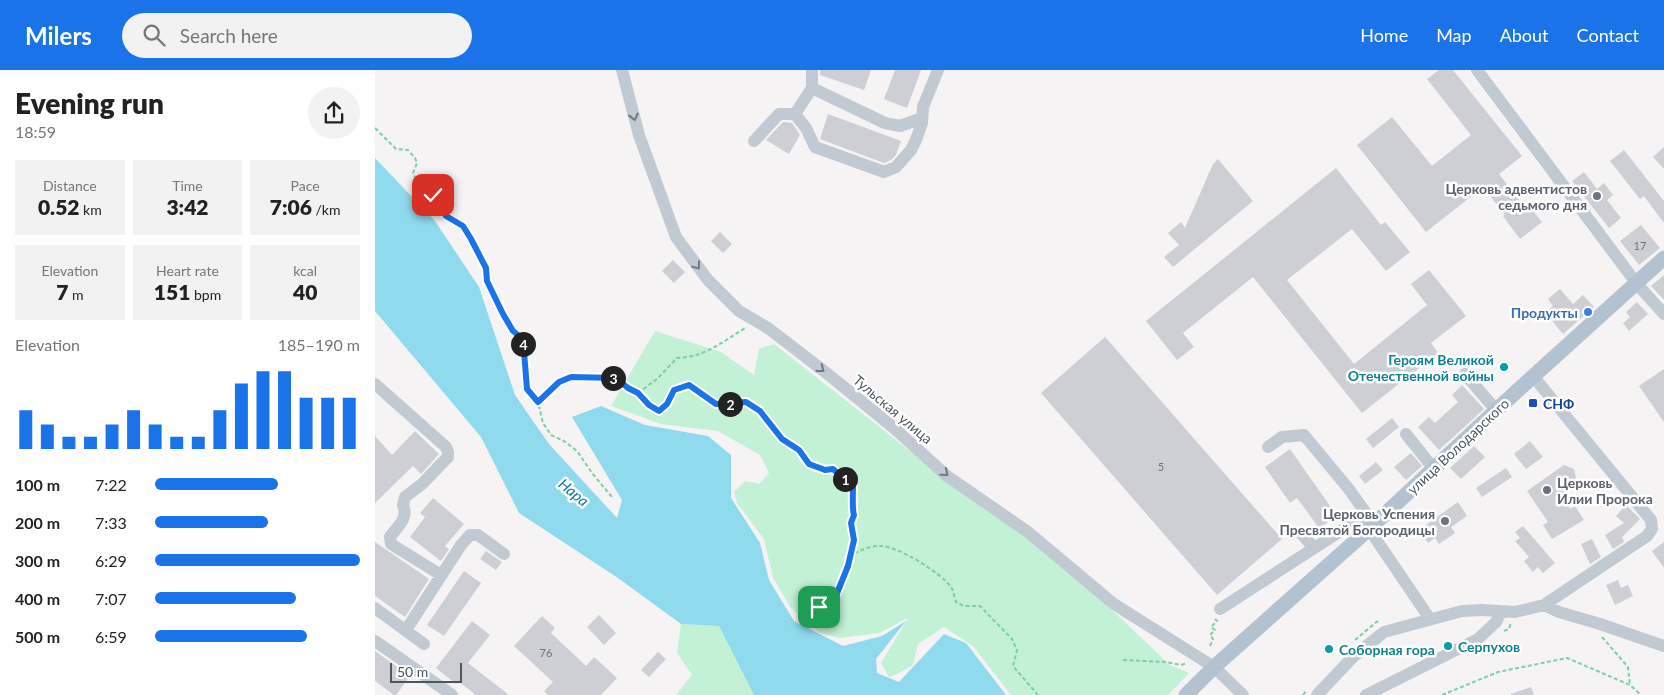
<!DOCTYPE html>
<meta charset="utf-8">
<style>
body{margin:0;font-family:Lato,sans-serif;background:#f2f2f2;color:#222;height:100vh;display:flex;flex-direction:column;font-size:19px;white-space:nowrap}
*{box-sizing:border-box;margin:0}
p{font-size:16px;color:#767676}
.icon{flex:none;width:28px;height:28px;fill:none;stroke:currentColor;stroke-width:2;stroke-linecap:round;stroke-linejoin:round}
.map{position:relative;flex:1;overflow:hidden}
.side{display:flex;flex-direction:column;background:#fff;width:375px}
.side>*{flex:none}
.scale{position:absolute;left:15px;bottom:12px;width:72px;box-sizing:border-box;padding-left:5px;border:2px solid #4a5661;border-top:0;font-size:14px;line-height:18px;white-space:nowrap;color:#4a5661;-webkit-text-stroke:4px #fff;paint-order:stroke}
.pin{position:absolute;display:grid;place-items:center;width:42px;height:42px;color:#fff;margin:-21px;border-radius:10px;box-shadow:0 2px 8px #0006}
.km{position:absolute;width:25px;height:25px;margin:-12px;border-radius:50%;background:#222;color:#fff;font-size:14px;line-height:25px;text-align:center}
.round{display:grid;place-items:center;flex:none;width:52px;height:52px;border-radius:26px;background:#f2f2f2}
.headline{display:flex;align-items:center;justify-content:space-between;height:85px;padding:0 15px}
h1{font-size:28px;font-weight:800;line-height:38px}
.metrics{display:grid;grid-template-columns:repeat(3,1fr);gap:8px;height:85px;padding:5px 15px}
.metrics div{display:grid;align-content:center;border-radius:0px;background:#f2f2f2;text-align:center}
.metrics b{font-size:21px;font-weight:800}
.metrics small{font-size:14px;font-weight:400}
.metrics p{font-size:14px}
.chart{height:140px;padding:10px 15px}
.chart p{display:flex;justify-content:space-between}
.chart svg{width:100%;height:90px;margin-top:5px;stroke:#1a73e8;stroke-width:6}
ul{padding:0 15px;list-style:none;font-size:16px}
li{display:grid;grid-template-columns:80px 60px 1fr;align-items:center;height:38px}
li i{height:12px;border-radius:6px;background:#1a73e8}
header{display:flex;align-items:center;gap:30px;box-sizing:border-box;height:70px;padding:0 25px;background:#1a73e8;color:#fff}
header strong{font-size:24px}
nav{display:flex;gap:28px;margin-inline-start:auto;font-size:18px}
.search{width:350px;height:45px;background:#f2f2f2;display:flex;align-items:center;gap:12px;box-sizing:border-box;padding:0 18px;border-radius:28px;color:#767676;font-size:19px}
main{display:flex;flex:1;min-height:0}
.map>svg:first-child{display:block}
</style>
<header>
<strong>Milers</strong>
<div class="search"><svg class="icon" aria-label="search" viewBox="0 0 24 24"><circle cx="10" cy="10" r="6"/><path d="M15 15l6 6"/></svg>Search here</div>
<nav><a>Home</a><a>Map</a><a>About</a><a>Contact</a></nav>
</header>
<main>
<section class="side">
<div class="headline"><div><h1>Evening run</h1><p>18:59</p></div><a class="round"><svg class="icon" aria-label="share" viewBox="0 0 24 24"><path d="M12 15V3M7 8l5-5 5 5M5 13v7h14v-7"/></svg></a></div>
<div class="metrics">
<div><p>Distance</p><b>0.52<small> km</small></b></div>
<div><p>Time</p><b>3:42</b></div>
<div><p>Pace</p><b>7:06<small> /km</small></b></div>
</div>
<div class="metrics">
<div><p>Elevation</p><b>7<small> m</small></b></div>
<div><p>Heart rate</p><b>151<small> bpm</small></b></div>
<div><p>kcal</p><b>40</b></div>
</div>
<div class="chart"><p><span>Elevation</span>185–190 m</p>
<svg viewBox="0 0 160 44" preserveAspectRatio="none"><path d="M5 44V25M15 44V32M25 44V38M35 44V38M45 44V32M55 44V25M65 44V32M75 44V38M85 44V38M95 44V25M105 44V12M115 44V6M125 44V6M135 44V19M145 44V19M155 44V19"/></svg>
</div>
<ul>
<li><b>100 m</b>7:22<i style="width:60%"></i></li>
<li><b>200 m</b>7:33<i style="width:55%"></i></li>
<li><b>300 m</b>6:29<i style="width:100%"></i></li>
<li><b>400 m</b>7:07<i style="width:69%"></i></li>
<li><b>500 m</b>6:59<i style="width:74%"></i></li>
</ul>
</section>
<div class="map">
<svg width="1289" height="625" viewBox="0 0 1289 625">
<rect width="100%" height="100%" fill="#f5f3f3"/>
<path fill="#c3f1d5" d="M280,261L346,282L379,305L384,279L399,274L610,440L662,473L720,524L795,595L814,603L793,625H636L598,576L569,557L543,574L538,595L524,603L514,607L506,593L533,548L504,563L465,568L445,563L416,538L398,508L389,469L362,433L359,422L370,411L384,414L394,403L385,385L343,361L286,354L236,336Z
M306,554L344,556L379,625H301L317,605L302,583Z"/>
<path fill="#90daee" d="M0,88L60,151L104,217L140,325L174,374L242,448L247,430L197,347L226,336L270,355L333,366L356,385V428L385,473L394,510L419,551L468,576L507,566L531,551L501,589L502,603L524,612L569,564L591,573L631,625H379L344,556L306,554L243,508L144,443L106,367L0,241Z"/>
<path fill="#cdcfd5" d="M445,0H496L489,20L445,5Z
M520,0H546L532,38L509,29Z
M1064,0H1078L1147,86L1124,104L1146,132L1149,130L1167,152L1145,169L1128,146L1130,145L1108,117L1051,162L982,75L1017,47L1057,96L1096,65L1052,9Z
M453,44L526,71L521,85L516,90L509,93L445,69Z
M408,52L417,53L425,65L414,84L391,70Z
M1289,77V99L1278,87Z
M1249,80L1289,131V153L1269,126L1265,129L1235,91Z
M843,89L878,131L798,197L789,187L804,175L793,163L806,152L810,158L838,94Z
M961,98L1006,155L1010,152L1035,182L1011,201L977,159L912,210L979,294L1052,235L1036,214L1054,200L1091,246L1056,273L1063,283L987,343L878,207L808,263L819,277L802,290L771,251Z
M1209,102L1222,119L1229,113L1238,125L1232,130L1246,148L1234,158L1197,111Z
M1266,155L1285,178L1264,195L1245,171Z
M345,162L357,174L348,183L336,171Z
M298,190L310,202L299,213L287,201Z
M1289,205V230L1276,216Z
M1185,219L1198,234L1208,225L1219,237L1188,264L1173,246L1177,242L1174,239L1178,236L1173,229Z
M1262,232L1273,244L1254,261L1248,253L1255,247L1251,242Z
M730,267L907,469L842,525L666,323Z
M1289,299V352L1264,316Z
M1087,315L1109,339L1064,380L1043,357L1054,347L1060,353L1083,332L1077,325Z
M1017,348L1024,357L998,378L991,369Z
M40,361L64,384L46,404L38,396L0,433V366L17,385Z
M1155,371L1168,387L1151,399L1139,384Z
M1099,376L1110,387L1086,409L1075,398Z
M915,379L962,446L944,458L922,428L915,433L890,397Z
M1036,383L1047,396L1031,410L1019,397Z
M1001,392L1008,400L990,414L984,406Z
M1189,395L1199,399L1201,408L1189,418L1195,439L1200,436L1209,450L1177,469L1168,455L1173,452L1152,421Z
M1131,398L1137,407L1107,427L1101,418Z
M58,428L89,454L70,476L74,479L66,491L35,467L50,447L45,443Z
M1083,432L1092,446L1076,457L1080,463L1064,474L1060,468L1053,473L1044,460Z
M1251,435L1265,449L1247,467L1249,472L1238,479L1230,465L1249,453L1241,446Z
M1148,456L1180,493L1168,503L1163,497L1158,502L1149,491L1154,487L1140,471L1145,468L1140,462Z
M1217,469L1226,487L1215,494L1206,474Z
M0,472L54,509L30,547L0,526Z
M1289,472V498L1277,481Z
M111,481L127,492L121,500L105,489Z
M89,501L106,513L69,566L52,555Z
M1243,510L1246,518L1253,515L1258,526L1240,535L1231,515Z
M224,545L241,563L229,575L212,557Z
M167,546L180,558L176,563L211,596L219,587L242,608L226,625H173L169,621L178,612L139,576Z
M97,551L115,565L93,593L134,625H101L83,611L81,614L61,598Z
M0,581L35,606L21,625H19L0,611Z
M283,582L291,589L274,607L266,600Z
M1156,617L1159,625H1136V624Z"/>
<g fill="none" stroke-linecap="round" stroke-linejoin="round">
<path stroke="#7ad0a6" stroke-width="2" stroke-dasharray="4 2.5" stroke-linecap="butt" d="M0,58L21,79L33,80L40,88L42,93L38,103L44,115L56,121L71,146L88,157L96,169L111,199L112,211L128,243L138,261L148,269L152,319L163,332L168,353L176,365L189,371L202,381L217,403L237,427
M263,323L282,309L302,288C331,287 348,271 372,257
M163,332L184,312L196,307L241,308L253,318L263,323L274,335L284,341L292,334L299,320L313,315L341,334L371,332L385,341L407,369L424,380L434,393L449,400L458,399L478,417C478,424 477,440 479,445L476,453L479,470L476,485C485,481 495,475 506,476C523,476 566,503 576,517C579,521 579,527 581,532L589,536H605L637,569L642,580L638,596L663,625
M444,537C463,534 471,502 476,485
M1129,561L1134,559L1136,552
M1227,567L1253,597L1255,615
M980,570L1005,549
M835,576L838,569L835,565L840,560L836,557L842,551L840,549
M748,590L791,592L806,595L812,593
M928,625L932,620
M1067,625L1123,602L1192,588L1255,615L1266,625"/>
<path stroke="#c1cad2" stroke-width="12" d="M247,0L264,65L301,167L333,210L364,241L393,258L454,305L519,358L572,406L653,462L739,534L839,597L868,625
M1102,0L1262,214L1289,244
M437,18L510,53L525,56L547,48
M420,44L431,58L440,77L509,102L521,97L536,80L541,70L547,53L548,37L563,0
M379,71L404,44H420L437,18V0
M1090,304L1121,340
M0,314L71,377L73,382V387L47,414L30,427L28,435C34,448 22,457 15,467L16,474L66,505
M1031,364L1059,399
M893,377L907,367L929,365L973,418L996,450
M994,459L1055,549
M925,462L939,478
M1169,535L1184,542L1225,554L1289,576
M0,538L49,574
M845,539L992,444
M31,560L86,475L95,465H103L129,484
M0,571L77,625
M942,625L978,587L1009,562L1087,541L1107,540L1140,542L1169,535L1272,466L1277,459L1276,450L1158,306
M991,625L1103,569L1121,552L1126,542"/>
<path stroke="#b3c2d1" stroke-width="15" d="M811,625L839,597L994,459L1142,321L1289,188"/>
</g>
<defs><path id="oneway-chevron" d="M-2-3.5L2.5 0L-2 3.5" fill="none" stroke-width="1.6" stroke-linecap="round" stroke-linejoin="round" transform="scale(1.25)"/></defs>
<g stroke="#6e7983">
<use href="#oneway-chevron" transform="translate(259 47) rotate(76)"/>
<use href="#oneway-chevron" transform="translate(322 196) rotate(53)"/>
<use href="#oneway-chevron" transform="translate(446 299) rotate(38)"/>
<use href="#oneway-chevron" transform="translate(570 403) rotate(40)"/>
</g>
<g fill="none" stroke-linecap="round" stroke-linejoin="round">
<g stroke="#fff" stroke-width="10">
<path id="route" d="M58,125L71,146L88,156L96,169L111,198L112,211L128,244L138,261L148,269L152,319L163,332L184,312L196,307L241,308L253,318L263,323L274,335L284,341L292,334L299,320L314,315L341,334L371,332L385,341L407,369L424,380L434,394L450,400L458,399L478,417C478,424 477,440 479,445L476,453L479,470L473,496L460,528L450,536L444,537"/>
</g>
<use href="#route" stroke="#1a73e8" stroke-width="6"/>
</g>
<g fill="#6b7280" stroke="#fff" stroke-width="2">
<circle cx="1222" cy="126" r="5"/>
<circle cx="1172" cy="420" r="5"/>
<circle cx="1070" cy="451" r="5"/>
</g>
<circle fill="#3f7fe0" stroke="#fff" stroke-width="2" cx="1213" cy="242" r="5"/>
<g fill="#0f9aa8" stroke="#fff" stroke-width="2">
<circle cx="1129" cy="297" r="5"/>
<circle cx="1073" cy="576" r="5"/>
<circle cx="954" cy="579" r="5"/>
</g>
<rect fill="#1a4fb4" stroke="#fff" stroke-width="2" x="1153" y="328" width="10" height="10" rx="2.5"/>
<g text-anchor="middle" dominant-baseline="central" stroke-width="5" stroke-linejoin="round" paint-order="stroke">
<g font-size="11" fill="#6b747e">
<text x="1265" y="175">17</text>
<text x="786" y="396">5</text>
<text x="171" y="582">76</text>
</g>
<g font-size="14" font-weight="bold" fill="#5b616d" stroke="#fff" text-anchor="end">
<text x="1212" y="118">Церковь адвентистов<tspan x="1212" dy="16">седьмого дня</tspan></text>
<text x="1182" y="412" text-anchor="start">Церковь<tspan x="1182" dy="16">Илии Пророка</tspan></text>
<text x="1060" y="443">Церковь Успения<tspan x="1060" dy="16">Пресвятой Богородицы</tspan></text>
</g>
<g font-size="14" font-weight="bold" fill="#366cbe" stroke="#fff" text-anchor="end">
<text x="1203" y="242">Продукты</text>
</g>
<g font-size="14" font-weight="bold" fill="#0d838f" stroke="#fff" text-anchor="start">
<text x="1119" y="289" text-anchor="end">Героям Великой<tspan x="1119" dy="16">Отечественной войны</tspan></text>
<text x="1083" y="576">Серпухов</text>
<text x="964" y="579">Соборная гора</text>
</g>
<g font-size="14" font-weight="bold" fill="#164399" stroke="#fff" text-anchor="start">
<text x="1168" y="333">СНФ</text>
</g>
<g font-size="14" fill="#4a5661" stroke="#fff">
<text transform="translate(518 339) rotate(40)">Тульская улица</text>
<text transform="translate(1083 376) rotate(-43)">улица Володарского</text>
</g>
<g font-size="15" font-style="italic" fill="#0c7c9b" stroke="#fff">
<text transform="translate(199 422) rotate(39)">Нара</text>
</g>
</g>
</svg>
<div class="scale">50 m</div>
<div class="pin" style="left:444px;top:537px;background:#1e9e55"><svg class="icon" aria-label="arrive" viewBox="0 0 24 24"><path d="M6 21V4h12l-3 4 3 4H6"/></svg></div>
<div class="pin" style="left:58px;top:125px;background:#d93025"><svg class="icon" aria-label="check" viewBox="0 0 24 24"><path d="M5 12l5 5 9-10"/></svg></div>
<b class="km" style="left:470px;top:409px">1</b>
<b class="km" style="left:355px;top:334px">2</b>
<b class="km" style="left:238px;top:308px">3</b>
<b class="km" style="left:148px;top:274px">4</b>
</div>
</main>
